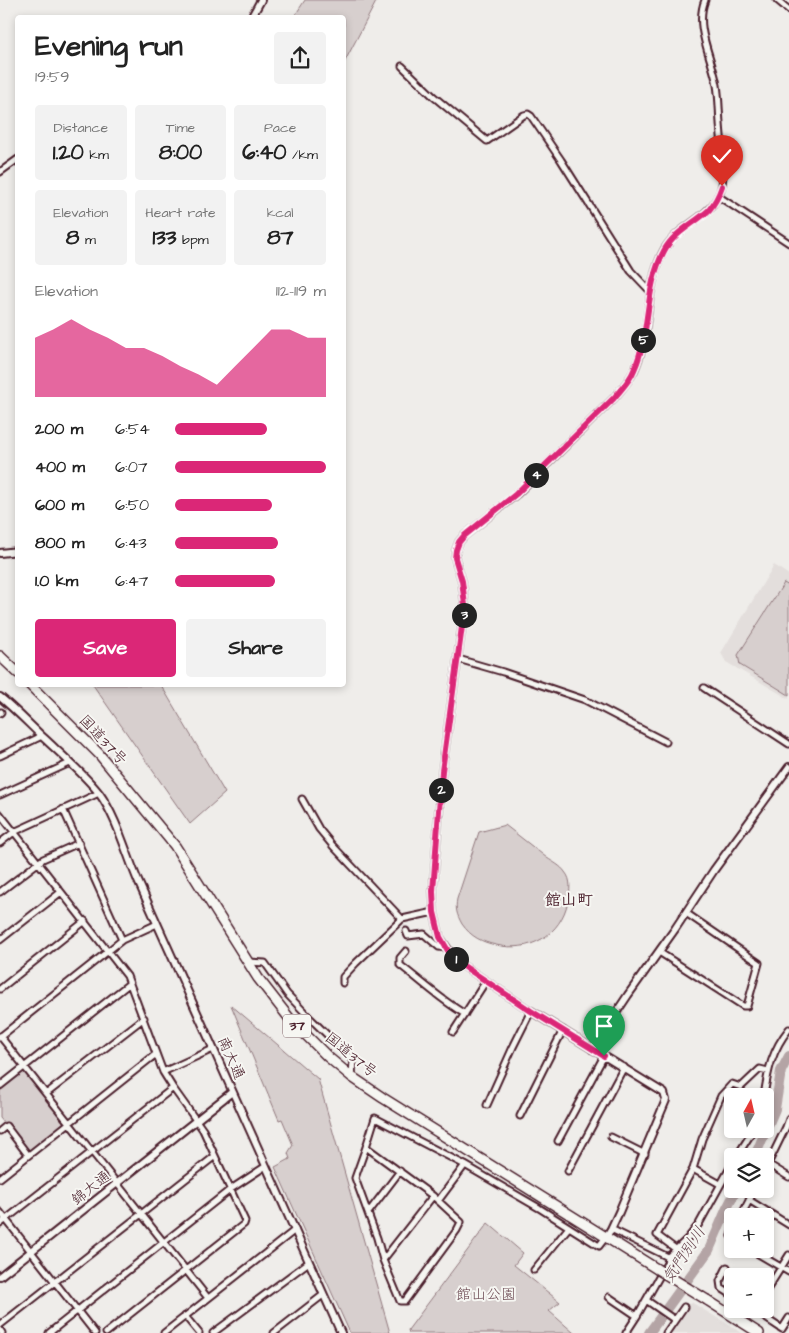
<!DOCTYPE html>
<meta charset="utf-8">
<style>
body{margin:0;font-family:"Architects Daughter","Klee One",sans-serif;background:#f2f2f2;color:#222;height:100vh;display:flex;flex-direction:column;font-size:19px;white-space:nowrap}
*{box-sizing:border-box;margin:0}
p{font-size:16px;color:#767676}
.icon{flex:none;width:28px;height:28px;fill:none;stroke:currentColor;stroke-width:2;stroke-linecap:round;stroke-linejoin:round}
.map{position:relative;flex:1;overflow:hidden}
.details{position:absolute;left:15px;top:15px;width:331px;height:672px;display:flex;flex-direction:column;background:#fff;border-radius:5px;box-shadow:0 2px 8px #0003}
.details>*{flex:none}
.needle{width:32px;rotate:8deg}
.fabs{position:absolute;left:724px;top:1088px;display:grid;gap:10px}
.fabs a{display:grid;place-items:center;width:50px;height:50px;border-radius:5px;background:#fff;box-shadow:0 2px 8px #0003;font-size:25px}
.pin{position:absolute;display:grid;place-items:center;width:42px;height:42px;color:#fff;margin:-51px -21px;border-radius:50% 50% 50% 0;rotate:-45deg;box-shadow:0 0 5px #0007}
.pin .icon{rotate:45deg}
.km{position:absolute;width:25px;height:25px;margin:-12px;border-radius:50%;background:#222;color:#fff;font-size:14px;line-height:25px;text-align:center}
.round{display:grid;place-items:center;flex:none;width:52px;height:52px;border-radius:5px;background:#f2f2f2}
.summary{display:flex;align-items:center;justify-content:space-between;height:85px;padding:0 20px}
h1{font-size:28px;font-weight:700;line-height:38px}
.stats{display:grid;grid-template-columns:repeat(3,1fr);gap:8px;height:85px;padding:5px 20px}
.stats div{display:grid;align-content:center;border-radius:5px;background:#f2f2f2;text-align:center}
.stats b{font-size:21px;font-weight:700}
.stats small{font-size:14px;font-weight:400}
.stats p{font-size:14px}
.chart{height:140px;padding:10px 20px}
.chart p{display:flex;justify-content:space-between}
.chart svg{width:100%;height:90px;margin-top:5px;fill:#db2777;opacity:.7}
.primary-button{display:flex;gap:10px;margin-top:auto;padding:10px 20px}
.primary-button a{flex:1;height:58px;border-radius:5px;background:#db2777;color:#fff;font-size:20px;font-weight:700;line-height:58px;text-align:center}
.primary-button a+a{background:#f2f2f2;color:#222}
ul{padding:0 20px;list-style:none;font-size:16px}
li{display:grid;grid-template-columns:80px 60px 1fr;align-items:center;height:38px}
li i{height:12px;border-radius:6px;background:#db2777}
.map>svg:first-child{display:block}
</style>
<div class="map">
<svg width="789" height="1333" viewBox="0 0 789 1333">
<rect width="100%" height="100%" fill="#efedea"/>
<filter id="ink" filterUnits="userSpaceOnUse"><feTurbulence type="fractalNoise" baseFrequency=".02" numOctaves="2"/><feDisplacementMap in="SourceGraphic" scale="10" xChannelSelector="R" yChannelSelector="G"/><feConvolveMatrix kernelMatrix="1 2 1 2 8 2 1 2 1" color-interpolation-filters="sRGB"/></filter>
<g filter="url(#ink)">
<path fill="#e3dedc" d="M774,565L789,575V699L726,662L721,653Z
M691,1302L742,1333H669Z"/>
<path fill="#d7cfce" stroke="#90777c" d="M305,0H377L344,63V18L294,17Z
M784,583L789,586V695L740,665L738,655Z
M93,685H161L225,793L190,824Z
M505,825C519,836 533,847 547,858C553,862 561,866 565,872C572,880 570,891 568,901C561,935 530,953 496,945C482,942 471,937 462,924C457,915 455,909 457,899L479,832Z
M231,1005L318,1079L390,1333H350L275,1167L290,1159L288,1153L293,1145L282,1119L279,1120Z
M21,1071H25L65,1124L28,1152L0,1118V1088Z
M488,1223L523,1253L514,1265L560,1302L549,1311L574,1333H409L408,1330Z"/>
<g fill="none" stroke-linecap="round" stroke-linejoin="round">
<path stroke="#b4a4a5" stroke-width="10" d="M755,1156L775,1109L781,1071L789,1056
M649,1333L709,1250L727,1208L737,1189"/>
<g stroke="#4a1f2b" stroke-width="9">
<path id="minor" d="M777,0L789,10
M402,66L433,96L487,141L524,115L528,114L531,116L561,160L631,271L651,292
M0,172L18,159
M718,196L789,243
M458,659L503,672L585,700L666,742
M704,688L789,744
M0,713L1,712
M0,756L42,736
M0,795L70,763
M302,799L319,829L333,846L402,919
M63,809L122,940
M0,814L127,976L163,1072L173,1088L203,1130L245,1221L244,1224L106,1333
M0,843L14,832L99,793
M0,892L43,859L79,843
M406,931L408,936L424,934L439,947L447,948
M0,940L61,892
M406,951L400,958V965C421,981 442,1001 465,1014
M659,952L743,1006H747L759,963L686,913
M248,962L265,963L287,994L311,1019L353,1060L352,1076
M343,983V977L356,963L402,919L434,912
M0,989L85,921
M453,1032L486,981
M0,1036L208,1298
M0,1037L122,940L157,924
M163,1072L213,1049
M0,1086L130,983
M46,1094L144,1018
M764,1096C768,1070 772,1050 789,1029
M487,1105L513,1047L531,1011L462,965L451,953L440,937L434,912L433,891L442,771L465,605L462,581L455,558L456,550L459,542L464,536L517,494L614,398C621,390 629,381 634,371C652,333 644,287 664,250C681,220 722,217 723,176C724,158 721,140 720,123C719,110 719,97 717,85C712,57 694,27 705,0
M520,1116L563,1030
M0,1131L6,1126L28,1155
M611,1137L645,1154
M558,1141L604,1056
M366,1147L433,1196L461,1222L457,1230L405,1301H400L383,1260L377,1238L355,1178Z
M366,1147L375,1118L465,1165
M737,1156L754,1129
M768,1164L789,1177
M693,1169L702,1139L721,1096L732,1084L741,1087L760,1069L768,1071
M765,1170L786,1127L789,1119
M568,1171L624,1067
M0,1178L156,1054
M749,1200L789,1225
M438,1201L465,1165L539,1208L599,1246L606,1237
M0,1212L95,1333
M368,1213L400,1171
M741,1216L755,1189
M0,1224L173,1088
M611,1229L668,1257L688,1238L699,1224L732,1164
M732,1233L731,1236L732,1237
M750,1249L789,1272
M677,1250L657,1235L693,1169L720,1184
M383,1260L433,1196
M727,1267L720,1281L721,1288L732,1295
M534,1270L569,1227
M765,1293L789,1255
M609,1297L637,1316
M646,1300L675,1320
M752,1309L782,1329L789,1318
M185,1316L199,1333
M0,1325L215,1156
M0,1330L2,1333
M49,1333L231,1189L266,1166
M164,1333L295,1230
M213,1333L309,1262
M274,1333L323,1295
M626,1333L637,1316L667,1263L668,1257
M666,1333L684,1307"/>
</g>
<g stroke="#4a1f2b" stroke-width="10">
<path id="tertiary" d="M251,18L261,0
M0,553L18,551
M0,697C16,710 30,725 45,739C62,755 85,775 99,793C117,818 126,853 138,881L341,1333
M531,1011L664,1093L666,1100L619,1212L611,1229L606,1237
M592,1049L628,995L675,929L714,870L789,767
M0,1276L232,1092"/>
</g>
<g stroke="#4a1f2b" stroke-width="12">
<path id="trunk" d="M0,656L18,673
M30,685L99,754L175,846L258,978L290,1019L328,1057L352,1077L383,1098L657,1269
M707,1300L759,1333"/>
</g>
<use href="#minor" stroke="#f6f6f2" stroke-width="5"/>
<use href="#tertiary" stroke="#f6f6f2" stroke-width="6"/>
<use href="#trunk" stroke="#f6f6f2" stroke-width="9"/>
<g stroke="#4a1f2b" stroke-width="12" stroke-linecap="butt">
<path id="trunk-bridge" d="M657,1269L707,1300"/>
</g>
<use href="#trunk-bridge" stroke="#f6f6f2" stroke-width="9"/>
</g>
</g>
<g fill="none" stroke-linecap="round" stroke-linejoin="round" filter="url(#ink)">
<g stroke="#fff" stroke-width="10">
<path id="route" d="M604,1056L531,1011L462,965L450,954L440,937L434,912L433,891L437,837L442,771L465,605L462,581L455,558L456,550L459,542L464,536L516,494L614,398C621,389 630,381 634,370C651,333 644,288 664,251C674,232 694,224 709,210C715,203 719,195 722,186"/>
</g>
<use href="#route" stroke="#db2777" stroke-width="6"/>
</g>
<g text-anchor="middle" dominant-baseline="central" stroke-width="4" stroke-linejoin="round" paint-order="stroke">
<rect fill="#f6f6f2" stroke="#7e6067" stroke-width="1" x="283" y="1014.5" width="28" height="23" rx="4"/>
<g font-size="14" font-weight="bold" fill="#4a1f2b">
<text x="297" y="1026">37</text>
</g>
<g font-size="15" fill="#4a1f2b" stroke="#f6f6f2">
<text transform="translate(103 740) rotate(47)">国道37号</text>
<text transform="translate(351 1055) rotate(39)">国道37号</text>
<text transform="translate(231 1058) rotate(66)">南大通</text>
<text transform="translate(91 1188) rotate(-38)">錦大通</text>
</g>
<g font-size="15" fill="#6d4b54" stroke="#f6f6f2">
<text x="486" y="1294">館山公園</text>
</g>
<g font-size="16" font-weight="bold" fill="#4a1f2b" stroke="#f6f6f2">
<text x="569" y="900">館山町</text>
</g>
<g font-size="16" font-style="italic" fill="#6f4e56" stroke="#f6f6f2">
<text transform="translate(684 1255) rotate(-57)">気門別川</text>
</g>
</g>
</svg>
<div class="fabs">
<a><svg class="needle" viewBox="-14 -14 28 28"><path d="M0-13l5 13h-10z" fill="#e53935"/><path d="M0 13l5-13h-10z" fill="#767676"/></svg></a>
<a><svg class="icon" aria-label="layers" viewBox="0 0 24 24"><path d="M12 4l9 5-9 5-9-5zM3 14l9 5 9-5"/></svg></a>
<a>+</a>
<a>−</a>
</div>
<div class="pin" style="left:604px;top:1056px;background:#1e9e55"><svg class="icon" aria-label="arrive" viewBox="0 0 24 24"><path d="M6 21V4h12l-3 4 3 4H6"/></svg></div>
<div class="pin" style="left:722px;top:186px;background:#d93025"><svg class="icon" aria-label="check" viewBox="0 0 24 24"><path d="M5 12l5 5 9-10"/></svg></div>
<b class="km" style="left:456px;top:959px">1</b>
<b class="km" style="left:441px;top:790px">2</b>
<b class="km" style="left:464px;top:615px">3</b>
<b class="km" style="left:536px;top:475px">4</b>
<b class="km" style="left:643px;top:340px">5</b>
<section class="details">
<div class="summary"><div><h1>Evening run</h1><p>19:59</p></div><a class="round"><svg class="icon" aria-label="share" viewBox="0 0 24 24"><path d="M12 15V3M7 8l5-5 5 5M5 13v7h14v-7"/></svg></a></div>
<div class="stats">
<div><p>Distance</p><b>1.20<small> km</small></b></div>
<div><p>Time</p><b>8:00</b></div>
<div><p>Pace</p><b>6:40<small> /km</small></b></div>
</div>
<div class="stats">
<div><p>Elevation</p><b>8<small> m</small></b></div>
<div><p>Heart rate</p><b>133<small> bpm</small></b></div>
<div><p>kcal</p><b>87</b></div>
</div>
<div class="chart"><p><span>Elevation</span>112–119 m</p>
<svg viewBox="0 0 160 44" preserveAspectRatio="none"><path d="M0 44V15L10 11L20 6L30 11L40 15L50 20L60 20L70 24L80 29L90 33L100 38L110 29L120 20L130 11L140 11L150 15L160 15V44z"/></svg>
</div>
<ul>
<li><b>200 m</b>6:54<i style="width:61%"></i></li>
<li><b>400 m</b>6:07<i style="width:100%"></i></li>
<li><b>600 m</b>6:50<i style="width:64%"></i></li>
<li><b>800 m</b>6:43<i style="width:68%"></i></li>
<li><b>1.0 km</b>6:47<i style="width:66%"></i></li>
</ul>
<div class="primary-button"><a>Save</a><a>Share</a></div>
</section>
</div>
